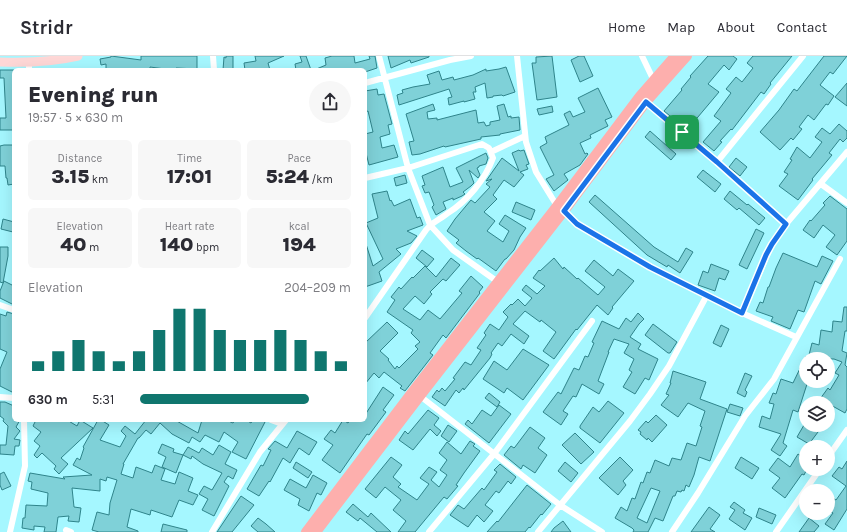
<!DOCTYPE html>
<meta charset="utf-8">
<style>
body{margin:0;font-family:Karla,sans-serif;background:#f7f7f7;color:#2b2b33;height:100vh;display:flex;flex-direction:column;font-size:15px;white-space:nowrap}
*{box-sizing:border-box;margin:0}
p{font-size:13px;color:#7c7c81}
.icon{flex:none;width:22px;height:22px;fill:none;stroke:currentColor;stroke-width:2;stroke-linecap:round;stroke-linejoin:round}
.map{position:relative;flex:1;overflow:hidden}
.side{position:absolute;left:12px;top:12px;width:355px;height:354px;display:flex;flex-direction:column;background:#fff;border-radius:6px;box-shadow:0 4px 16px #0002}
.side>*{flex:none}
.fabs{position:absolute;left:799px;top:296px;display:grid;gap:8px}
.fabs a{display:grid;place-items:center;width:36px;height:36px;border-radius:50%;background:#fff;box-shadow:0 4px 16px #0002;font-size:20px}
.pin{position:absolute;display:grid;place-items:center;width:34px;height:34px;color:#fff;margin:-17px;border-radius:8px;box-shadow:0 2px 6px #0006}
.round{display:grid;place-items:center;flex:none;width:42px;height:42px;border-radius:21px;background:#f7f7f7}
.summary{display:flex;align-items:center;justify-content:space-between;height:68px;padding:0 16px}
h1{font-size:22px;font-weight:800;line-height:30px}
.figures{display:grid;grid-template-columns:repeat(3,1fr);gap:6px;height:68px;padding:4px 16px}
.figures div{display:grid;align-content:center;border-radius:6px;background:#f7f7f7;text-align:center}
.figures b{font-size:20px;font-weight:800}
.figures small{font-size:11px;font-weight:400}
.figures p{font-size:11px}
.chart{height:112px;padding:8px 16px}
.chart p{display:flex;justify-content:space-between}
.chart svg{width:100%;height:72px;margin-top:4px;stroke:#0f766e;stroke-width:6}
ul{padding:0 16px;list-style:none;font-size:13px}
li{display:grid;grid-template-columns:64px 48px 1fr;align-items:center;height:30px}
li i{height:10px;border-radius:5px;background:#0f766e}
header{display:flex;align-items:center;gap:24px;box-sizing:border-box;height:56px;padding:0 20px;background:#fff;border-bottom:1px solid #e1e1e2}
header strong{font-size:19px}
nav{display:flex;gap:22px;margin-inline-start:auto;font-size:14px}
.map>svg:first-child{display:block}
</style>
<header>
<strong>Stridr</strong>
<nav><a>Home</a><a>Map</a><a>About</a><a>Contact</a></nav>
</header>
<div class="map">
<svg width="847" height="476" viewBox="0 0 847 476">
<rect width="100%" height="100%" fill="#a5f7ff"/>
<path fill="#7fd1d8" stroke="#2f848b" fill-rule="evenodd" d="M111,0L141,4V0H197V13L176,12V14H165V13L150,11V14H106V8L101,9L100,3L111,1Z
M226,0H233V14H223L224,1L226,2Z
M255,0H284L268,7L270,14H245L244,7L256,5Z
M300,0H306L311,14H296L295,8L302,6Z
M332,0H354L355,7L370,3L369,0H375L377,12L365,16V14H314L326,9L325,2Z
M388,0H429V1L411,7L410,4L391,12Z
M552,0L557,41L537,44L532,7H536V1Z
M579,0H584L593,20L580,26L571,4Z
M708,0H733L737,3L729,14L724,9L708,28L719,36L687,74L664,55L682,34L681,33L691,21L690,20Z
M753,0H792L770,27L771,28L764,38L761,36L732,74L731,73L720,85L722,86L714,95L703,86L721,65L714,60L731,37L726,33L736,21L742,26L753,12L747,7Z
M824,0H847L833,18L830,16L820,29L834,40L828,49L826,48L814,64L808,59L799,71L802,73L793,84L791,82L780,94L760,76L779,54L794,33L797,35Z
M506,11L515,36L503,40L502,39L493,40V41L487,42L485,27L475,31L476,36H473L475,43L464,46V45L449,49L448,42L452,41L449,33L399,49L397,39L403,37L402,34L413,31L430,28L427,19L439,15L442,24L453,21L454,24L473,19L486,13V15L499,13Z
M0,14H14V74H0V62H6L4,22H0Z
M847,27V50L835,41Z
M598,32L612,61L605,64L608,70L590,79L591,82L580,87L585,98L587,97L588,98L580,109L564,118L568,124L554,135L546,123L554,119L540,91L547,87L545,81L569,69L564,58L570,55L573,61L585,56L578,42Z
M377,33L378,39L384,38L392,68L388,69L390,78L380,81L382,92L394,89L398,101L369,109L365,93V78L373,76L368,55L365,56V35Z
M433,48L435,54L427,56L428,63L437,62V64L476,54L478,67L484,66L486,70L490,69V66L500,64L497,50L504,48L508,61L511,60V62L519,61L520,74L500,78V79L481,81V83L445,91L444,90L420,98L412,99L409,86L414,85L406,58Z
M552,50L553,56L539,59L537,53Z
M839,68L847,75V82L843,86L840,83L829,97L832,99L812,123L813,124L798,144L779,130L788,118L784,116L792,104L790,103L797,91L810,102L822,86L815,81L822,72L830,78Z
M650,75L676,98L671,104L645,81Z
M4,89H14V128L8,129L7,122H6L5,110H0V90Z
M519,94L520,95L524,94L529,108L526,109L528,113L520,116L524,119L514,131L504,124L493,139L497,143L484,156L495,165L487,175L503,186L509,175L499,168L505,159L526,172L520,181L514,194L506,203H505L496,215L478,202L477,203L466,195L456,187L459,184L447,175L455,163L471,144L475,147L490,131L486,128L492,123L486,125L502,102L519,115L512,97Z
M486,97L488,102L486,108L479,110V111L477,112L480,119L478,122L469,114L474,127L471,130L463,136L465,138L462,140L453,144V142L443,146L446,153L436,159L432,151L434,149L429,136L425,137L422,130L425,129L422,120L443,111L450,131L463,126L456,112Z
M736,102L747,111L740,120L729,111Z
M703,114L721,128L715,136L697,121Z
M405,119L407,127L396,130L394,122Z
M387,135L390,145L391,144L394,150L410,143L417,162L420,161L423,169L407,175L417,180L411,187L396,193L401,198L379,216L382,225L365,231V189L366,188L373,210L383,203L366,167L378,162L372,138Z
M730,135L747,149L748,148L765,162L759,169L739,152L737,154L724,143Z
M595,139L654,191L678,206L686,192L693,196L680,217L668,209L667,211L647,199L589,146Z
M830,140L847,153V185L837,199L826,191L835,179L823,169L814,182L803,174L810,164L811,165L825,149L823,147Z
M516,146L535,154L531,164L512,156Z
M3,163L14,166L13,176L1,173Z
M756,173L764,177L747,213L739,209Z
M0,191H8V200L3,227L0,226Z
M422,194L434,203L427,211L416,202Z
M783,197L817,211L822,200L833,205L821,228L815,225L804,256L798,254L790,273L771,265L773,261L756,255L760,246L763,247L768,231H769L776,212Z
M451,202L460,209L446,225L443,223L430,236L432,238L424,248L415,240L403,253L420,264L428,254L440,263L462,237L459,235L471,220L483,231L479,236L480,237L446,282L443,279L430,297L433,299L405,335L400,332L402,330L384,316L379,322L374,317L365,328V287L387,266L398,277L380,295L389,303L388,304L395,313L397,310L399,312L418,293L415,290L420,286L411,277L413,274L387,256L395,244L391,241L399,231L401,233L412,221L413,222L425,210L436,221Z
M554,202L563,213L564,211L577,223L578,222L598,239L605,231L585,215L594,204L613,220L618,213L634,225L612,251L613,252L608,259L597,249L577,274L576,273L554,303L543,295L556,276L541,264L540,266L525,255L513,268L529,280L524,288L511,278L502,290L498,287L491,297L492,298L490,302L464,334L463,332L459,337L456,334L445,350L432,341L437,334L439,336L442,332L445,335L455,323L453,322L465,306L471,309L481,294L477,292L486,279L484,277L490,268L499,274L508,261L503,256L511,248L512,249L518,243L525,250L532,242L522,234L526,229L537,238L545,230L533,222L539,214L540,215Z
M711,208L729,215L725,224L719,222L715,235L698,229L703,215L708,217Z
M4,225L14,230V249L0,242V235Z
M844,251H847V275H845L842,295L847,297L845,309L847,311V353L845,357L820,343L828,332L830,334L839,319L835,317L842,306L834,303H808L812,287L819,289L821,274L832,276L833,265L842,266Z
M7,256L14,258V337L0,330V313L7,296L0,293V258L6,260Z
M638,257L644,263L639,268L630,281L641,288L638,293L658,303L649,324L645,322L635,338L623,331L632,316L629,314L634,303L624,297L629,288L614,283L608,296H609L598,325L604,328L599,338L582,328L576,341L573,340L563,355L568,358L561,369L543,356L558,336L561,338L574,312L579,314L585,300L588,301L594,287L592,286L602,265L619,273L626,262L631,266Z
M653,268L677,286L670,297H668L645,279Z
M721,269L729,273L721,291L713,287Z
M523,293L549,309L523,344L507,332L504,337L483,323L494,305L507,314Z
M806,300V325H808L798,356L793,354L783,387L787,390L780,400L771,394L781,378L759,371L762,360L770,363L774,348L769,347L773,337L776,338L781,323L793,327Z
M673,315L706,326L700,343L727,353L710,405L699,401L694,419L689,431L686,429L684,435L682,434L681,436L677,435L675,440H673L663,465L655,462L648,476H633L634,474L632,472L615,462L621,451L627,455L632,442L635,443L641,426L643,427L647,416L650,417L655,404L669,410L672,402L681,404L687,387L696,390L702,371L700,370L705,355L688,347L678,361L661,349L669,339L666,338L671,327H670ZM651,432L660,435L647,467L637,462Z
M745,317L752,320L745,334L747,336L745,341L737,337Z
M383,331L394,339L383,354L386,356L369,379L367,378L340,417L322,404L333,389L324,383L331,374L335,377L343,364L348,367L350,364H365V359Z
M489,337L500,346L497,351L485,342Z
M608,345L624,357L600,387L580,372V370L593,351L599,356Z
M0,346H5L14,350V364H20L16,371L20,375L14,383L20,384L19,390H15L14,399L0,398V389H6L8,370L3,365L4,363L0,360Z
M730,348L743,352L740,360L727,356Z
M499,349L511,358L489,387L465,368L468,364L472,368L482,354L491,360Z
M428,354L439,362L434,369L441,375L437,380L430,373L413,394L399,384L405,375L408,378Z
M656,359L667,369L652,386L648,382L647,384L640,378L641,376L638,374L646,365L648,367Z
M36,364H67L77,370L80,364L93,372L61,402L68,408L59,418L54,413L56,410L42,397L37,402L34,399L40,390L34,385L41,376L33,370Z
M98,364H101L109,369L100,384L120,391L126,380L121,375L125,370L135,378L146,364H175L198,377L202,364H226L233,367L235,364H246L251,367L253,364H261L265,366L246,403L232,396L238,386L224,376L219,386L205,379L200,386L192,381L189,387L172,378L160,367L151,378L146,374L139,382H138L123,408H124L121,418L133,422L136,411L152,417L155,409L165,413L161,424L175,428L179,416L193,422L188,435L198,439L193,449L179,444L172,461L151,454L150,459L131,453L127,471L138,475V476H99L92,474L97,456L109,459L110,447L117,424L107,421L106,425L100,423V435L72,432L74,451L81,452L79,466L68,465L69,460L58,461L56,476H44L45,471L34,470V474L22,472L23,462H25L26,449L47,450L48,437L31,433L32,426L28,425L30,417L65,423L63,421L92,419L73,409L77,402L80,404L84,392L83,391Z
M448,369L457,375L449,386L441,380Z
M804,369H821L818,376L809,388L797,381Z
M530,371L545,382L538,392L547,399L535,417L523,409L521,413L504,399L511,390L514,392L515,391Z
M297,375L317,386L309,399L299,392L290,407L283,402L270,426L269,425L259,440L247,433L261,409L263,410L271,394L268,393L275,385L287,392Z
M575,377L594,396L581,408L562,389Z
M470,385L475,388L473,390L480,395L464,417L456,429L458,430L447,443L444,441L415,476H398L406,465L393,454L401,444L385,431L376,442L365,433L391,401L402,409L393,421L401,428L398,431L417,444L429,428L420,422L429,411L437,416L431,424L439,431L447,419L440,414L447,404L439,397L447,386L461,398Z
M162,388L174,393L173,396L183,399L176,417L162,411L166,401L158,397Z
M219,389L231,396L225,408L237,414L233,423L228,420L224,426L229,430L214,460L202,454L208,443L199,438L204,430L212,434L222,417L203,408L192,400L191,403L183,399L188,391L199,397L202,392L213,399Z
M798,398L806,403V415L804,419L802,418L785,442L772,432L780,422L769,414L778,402L790,411Z
M620,401L633,414L623,425L626,429L618,439L599,422Z
M741,401L759,412L752,423L735,412Z
M847,405V453L834,474L825,468L833,457L828,454V439L836,444L846,430L832,420L839,411L842,413Z
M296,406L312,416L308,422L293,412Z
M565,406L578,417L571,426L558,415Z
M500,408L516,421L511,428L508,425L499,437L496,435L485,449L493,455L484,466L477,459L468,471L450,459L458,449L464,453L482,432L484,434L497,416L494,414Z
M4,416L11,430L2,434L0,429V418Z
M313,419L327,427L321,439L317,437L309,455L298,449L300,443L284,434L290,423L306,432Z
M527,429L551,448L542,459L541,458L530,472L529,471L525,476H487L497,465L498,466Z
M241,440L254,449L232,476H217Z
M734,446L745,454L743,457L752,462L745,474L729,463L735,454L730,451Z
M353,448L368,461L371,457L391,476H377L360,462L358,465L346,456Z
M709,451L720,459L710,473L715,476H691Z
M759,452L776,459L772,468L756,461Z
M258,462L266,468L275,476H258L251,470Z
M809,462L819,470L814,476H799Z
M563,465L571,476H551L554,472Z
M163,468L187,474V476H161Z"/>
<g fill="none" stroke-linecap="round" stroke-linejoin="round">
<path stroke="#fff" stroke-width="6" d="M213,0L214,14
M379,0L408,112L430,169L453,194L498,226
M517,0L526,86L536,116L557,150
M642,0L654,25
M29,7V14
M365,27L450,4L471,0
M646,46L717,106L786,168
M491,96L525,80
M717,106L803,0
M365,122L408,112L482,88L489,92L493,102C485,124 467,145 448,157C441,163 432,166 426,174L365,262
M821,128L847,147
M564,155L577,168L650,211L742,257L796,281
M0,249L14,254
M742,257L772,188L786,168L847,96
M420,340L560,449L602,476
M0,341L14,342
M271,364L282,368
M828,401L847,374
M66,474L71,476
M10,476L25,410L24,364
M212,476L260,396L286,364
M429,476L494,398L592,265
M538,476L630,365L650,338L669,310L707,239
M672,476L698,437L745,360L774,323L840,203
M776,476L820,413"/>
<path stroke="#fed7d6" stroke-width="9" d="M0,6C26,7 52,6 78,0"/>
<path stroke="#fdafad" stroke-width="10" d="M306,476L413,335L557,150L640,40L675,0
M316,476L420,340L564,155L646,46L687,0"/>
</g>
<g fill="none" stroke-linecap="round" stroke-linejoin="round">
<g stroke="#fff" stroke-width="8">
<path id="route" d="M646,46L717,106L786,168L772,188L766,199L742,257L650,211L577,168L564,155Z"/>
</g>
<use href="#route" stroke="#1a73e8" stroke-width="5"/>
</g>
</svg>
<div class="fabs">
<a><svg class="icon" aria-label="locate" viewBox="0 0 24 24"><circle cx="12" cy="12" r="6"/><path d="M12 2v4M12 18v4M2 12h4M18 12h4"/></svg></a>
<a><svg class="icon" aria-label="layers" viewBox="0 0 24 24"><path d="M12 4l9 5-9 5-9-5zM3 14l9 5 9-5"/></svg></a>
<a>+</a>
<a>−</a>
</div>
<div class="pin" style="left:682px;top:76px;background:#1e9e55"><svg class="icon" aria-label="arrive" viewBox="0 0 24 24"><path d="M6 21V4h12l-3 4 3 4H6"/></svg></div>
<section class="side">
<div class="summary"><div><h1>Evening run</h1><p>19:57 · 5 × 630 m</p></div><a class="round"><svg class="icon" aria-label="share" viewBox="0 0 24 24"><path d="M12 15V3M7 8l5-5 5 5M5 13v7h14v-7"/></svg></a></div>
<div class="figures">
<div><p>Distance</p><b>3.15<small> km</small></b></div>
<div><p>Time</p><b>17:01</b></div>
<div><p>Pace</p><b>5:24<small> /km</small></b></div>
</div>
<div class="figures">
<div><p>Elevation</p><b>40<small> m</small></b></div>
<div><p>Heart rate</p><b>140<small> bpm</small></b></div>
<div><p>kcal</p><b>194</b></div>
</div>
<div class="chart"><p><span>Elevation</span>204–209 m</p>
<svg viewBox="0 0 160 44" preserveAspectRatio="none"><path d="M5 44V38M15 44V32M25 44V25M35 44V32M45 44V38M55 44V32M65 44V19M75 44V6M85 44V6M95 44V19M105 44V25M115 44V25M125 44V19M135 44V25M145 44V32M155 44V38"/></svg>
</div>
<ul>
<li><b>630 m</b>5:31<i style="width:80%"></i></li>
</ul>
</section>
</div>
